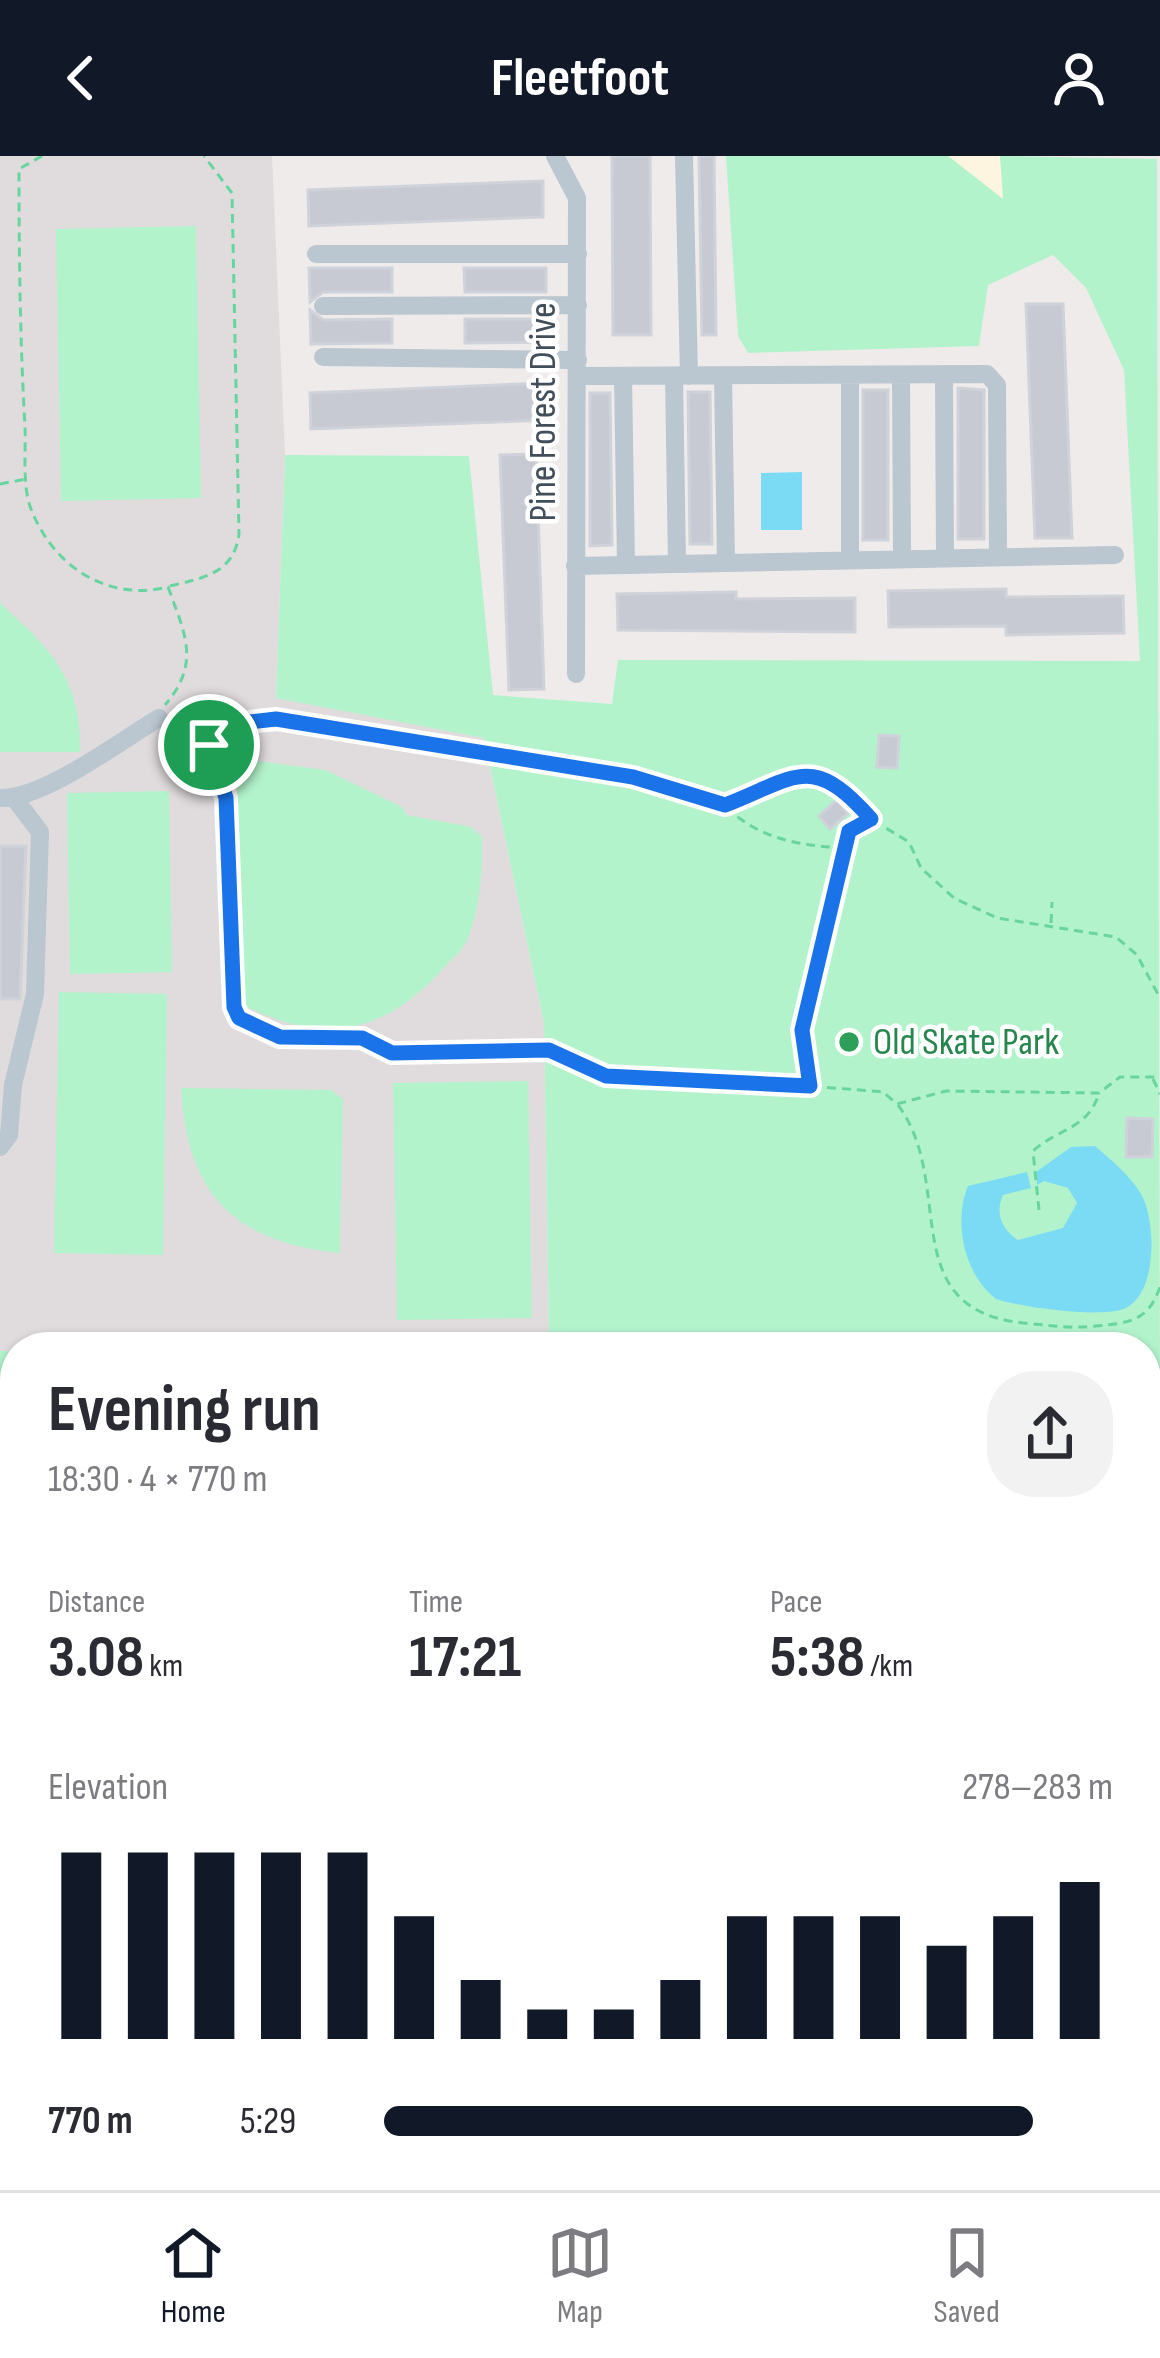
<!DOCTYPE html>
<meta charset="utf-8">
<style>
body{margin:0;font-family:"Sofia Sans Condensed",sans-serif;background:#f2f2f3;color:#2b2b33;height:100vh;display:flex;flex-direction:column;font-size:45px;white-space:nowrap}
*{box-sizing:border-box;margin:0}
p{font-size:39px;color:#7c7c81}
.icon{flex:none;width:66px;height:66px;fill:none;stroke:currentColor;stroke-width:2;stroke-linecap:round;stroke-linejoin:round}
.map{position:relative;flex:1;overflow:hidden}
.details{position:absolute;left:0px;top:1176px;width:1161px;height:858px;display:flex;flex-direction:column;background:#fff;border-radius:48px 48px 0 0;box-shadow:0 3px 9px #0004}
.details>*{flex:none}
.pin{position:absolute;display:grid;place-items:center;width:102px;height:102px;color:#fff;margin:-51px;border:6px solid #fff;border-radius:50%;box-shadow:0 3px 12px #0007}
.round{display:grid;place-items:center;flex:none;width:126px;height:126px;border-radius:48px;background:#f2f2f3}
.summary{display:flex;align-items:center;justify-content:space-between;height:204px;padding:0 48px}
h1{font-size:66px;font-weight:700;line-height:90px}
.metrics{display:grid;grid-template-columns:repeat(3,1fr);gap:18px;height:204px;padding:12px 48px}
.metrics div{display:grid;align-content:center}
.metrics b{font-size:60px;font-weight:700}
.metrics small{font-size:33px;font-weight:400}
.metrics p{font-size:33px}
.chart{height:336px;padding:24px 48px}
.chart p{display:flex;justify-content:space-between}
.chart svg{width:100%;height:216px;margin-top:12px;stroke:#111827;stroke-width:6}
ul{padding:0 48px;list-style:none;font-size:39px}
li{display:grid;grid-template-columns:192px 144px 1fr;align-items:center;height:90px}
li i{height:30px;border-radius:15px;background:#111827}
header{display:flex;justify-content:space-between;align-items:center;height:156px;padding:0 48px;background:#111827;color:#fff;font-size:54px;font-weight:700}
.tabs{display:flex;justify-content:space-around;align-items:center;height:168px;border-top:3px solid #e1e1e2;background:#fff;font-size:33px;color:#7c7c81}
.tabs a{display:grid;justify-items:center;gap:6px}
.tabs .on{color:#111827}
.map>svg:first-child{display:block}
</style>
<header><svg class="icon" aria-label="back" viewBox="0 0 24 24"><path d="M15 5l-7 7 7 7"/></svg>Fleetfoot<svg class="icon" aria-label="person" viewBox="0 0 24 24"><circle cx="12" cy="8" r="4"/><path d="M4 21q1-7 8-7t8 7"/></svg></header>
<div class="map">
<svg width="1160" height="2034" viewBox="0 0 1160 2034">
<rect width="100%" height="100%" fill="#efebeb"/>
<path fill="#fef5e1" d="M948,0H1000L1004,44Z"/>
<path fill="#e0dcdd" d="M0,0H272L285,299L276,541L484,582L544,867L549,1176L472,1191H385L268,1176L181,1190L0,1195Z"/>
<path fill="#b3f3cc" d="M726,0H948L1003,43L1000,0L1157,3L1160,1246L1146,1249V1191H472L549,1175L544,867L484,582L276,542L285,299L469,300L493,539L612,548L618,504L1140,505L1124,214L1086,132L1053,99L988,129L979,190L748,197L738,180Z
M196,70L201,342L61,345L56,73Z
M0,447C51,493 82,524 80,596H0Z
M250,604L325,614L402,651L407,659L471,671L482,681C482,716 481,749 468,782C463,795 448,806 439,817C378,882 319,887 241,848L233,715L238,617Z
M169,635L172,816L70,818L67,637Z
M59,836L167,838L163,1099L54,1097Z
M528,925L532,1162L397,1164L393,927Z
M181,932L331,934L343,943L340,1097C234,1086 187,1039 181,932Z
M267,1176L385,1191H149Z
M0,1195H15V1282L0,1269Z
M1146,1807H1160V2034H1121L1122,2019H1146Z
M485,2019H585V2034H482Z
M779,2019H906L907,2034H783Z"/>
<path fill="#7bdbf5" d="M802,316V374H761V317Z
M1095,990C1111,1004 1130,1019 1141,1038C1156,1064 1158,1136 1126,1152C1104,1163 1019,1151 996,1143C964,1118 953,1067 968,1030L1027,1016L1031,1032L1003,1039C995,1057 1001,1073 1018,1084L1063,1072L1077,1047L1068,1032L1044,1025L1037,1029L1036,1016L1071,991Z"/>
<path fill="#c7cad3" stroke="#cfd2d9" stroke-width="3" d="M612,0H650L651,179H613Z
M699,0H714L716,179H702Z
M543,25V61L309,70L308,34Z
M309,112H392V136H323L310,146Z
M464,112H546V136H465Z
M1026,148H1063L1072,382H1035Z
M310,154L323,164L392,163V187L311,188Z
M465,163H547L548,186L465,187Z
M545,227L546,264L311,273L310,237Z
M958,232L984,234V383H958Z
M863,234H888V384H863Z
M688,236H710L712,388H690Z
M590,237H610L612,389L590,390Z
M536,298L544,533L509,534L500,299Z
M1006,433V441L1123,440L1124,477L1006,479V470L889,471L888,435Z
M736,436V443L855,442V476L618,474L617,438Z
M879,579L899,580L897,612L877,611Z
M837,644L848,657L830,673L819,660Z
M0,690H26L20,843H0Z
M1127,962L1153,963L1152,1001H1126Z"/>
<g fill="none" stroke-linecap="round" stroke-linejoin="round">
<path stroke="#68d5a0" stroke-width="3" stroke-dasharray="9 6" stroke-linecap="butt" d="M42,0L19,13C19,99 20,185 25,271C26,296 22,330 31,353C53,410 107,446 168,431C185,478 201,507 165,549
M0,328L26,323
M170,430C204,422 234,417 239,378L232,37L204,0
M174,574C186,573 199,575 208,585C235,616 233,802 234,851L239,862L279,881L361,882L393,897L549,894L606,920L810,930
M209,589L240,567L276,563L633,621L725,649L784,623L813,618L840,627L871,663L909,686L921,712L954,742L997,762L1116,781L1137,799L1160,842
M726,651C760,683 797,689 842,692
M868,664L849,675L802,875L810,930L883,936L897,948L946,935L1099,937L1120,921H1160
M1051,767L1052,746
M1153,923L1160,938
M898,949C957,1028 893,1153 1023,1167C1048,1169 1071,1173 1096,1170C1130,1167 1148,1165 1160,1131
M1039,1054L1033,995C1057,973 1087,973 1098,940"/>
<path stroke="#bac6d0" stroke-width="18" d="M555,0L577,42L576,518
M684,0L689,220
M316,98H578
M323,150L578,149
M323,201L578,204
M850,219V404
M901,219L902,403
M944,219L945,402
M578,220L987,218L997,229L998,401
M623,220L626,409
M674,220L677,408
M723,220L726,407
M575,410L1115,399
M0,642C44,643 120,585 159,562
M0,991L9,979L13,929L35,838L40,676L15,643
M1146,1643H1160
M0,1645H15"/>
</g>
<g fill="none" stroke-linecap="round" stroke-linejoin="round">
<g stroke="#fff" stroke-width="24">
<path id="route" d="M276,563L633,621L725,649C797,621 812,596 871,663L849,675L802,874L810,930L606,920L549,894L392,897L362,882L280,881L239,862L234,851L226,642L209,589L240,567Z"/>
</g>
<use href="#route" stroke="#1a73e8" stroke-width="15"/>
</g>
<circle fill="#2e9e5b" stroke="#fff" stroke-width="4.5" cx="849" cy="886" r="12"/>
<g text-anchor="middle" dominant-baseline="central" stroke-width="9" stroke-linejoin="round" paint-order="stroke">
<g font-size="39" fill="#424f5b" stroke="#fff">
<text transform="translate(543 256) rotate(-90)">Pine Forest Drive</text>
</g>
<g font-size="39" fill="#27864d" stroke="#fff" text-anchor="start">
<text x="873" y="886">Old Skate Park</text>
</g>
</g>
</svg>
<div class="pin" style="left:209px;top:589px;background:#1e9e55"><svg class="icon" aria-label="arrive" viewBox="0 0 24 24"><path d="M6 21V4h12l-3 4 3 4H6"/></svg></div>
<section class="details">
<div class="summary"><div><h1>Evening run</h1><p>18:30 · 4 × 770 m</p></div><a class="round"><svg class="icon" aria-label="share" viewBox="0 0 24 24"><path d="M12 15V3M7 8l5-5 5 5M5 13v7h14v-7"/></svg></a></div>
<div class="metrics">
<div><p>Distance</p><b>3.08<small> km</small></b></div>
<div><p>Time</p><b>17:21</b></div>
<div><p>Pace</p><b>5:38<small> /km</small></b></div>
</div>
<div class="chart"><p><span>Elevation</span>278–283 m</p>
<svg viewBox="0 0 160 44" preserveAspectRatio="none"><path d="M5 44V6M15 44V6M25 44V6M35 44V6M45 44V6M55 44V19M65 44V32M75 44V38M85 44V38M95 44V32M105 44V19M115 44V19M125 44V19M135 44V25M145 44V19M155 44V12"/></svg>
</div>
<ul>
<li><b>770 m</b>5:29<i style="width:89%"></i></li>
</ul>
</section>
</div>
<nav class="tabs">
<a class="on"><svg class="icon" aria-label="home" viewBox="0 0 24 24"><path d="M3 11l9-7 9 7M6 9v11h12V9"/></svg>Home</a>
<a><svg class="icon" aria-label="map" viewBox="0 0 24 24"><path d="M3 6l6-2 6 2 6-2v14l-6 2-6-2-6 2zM9 4v14M15 6v14"/></svg>Map</a>
<a><svg class="icon" aria-label="saved" viewBox="0 0 24 24"><path d="M7 4h10v16l-5-4-5 4z"/></svg>Saved</a>
</nav>
